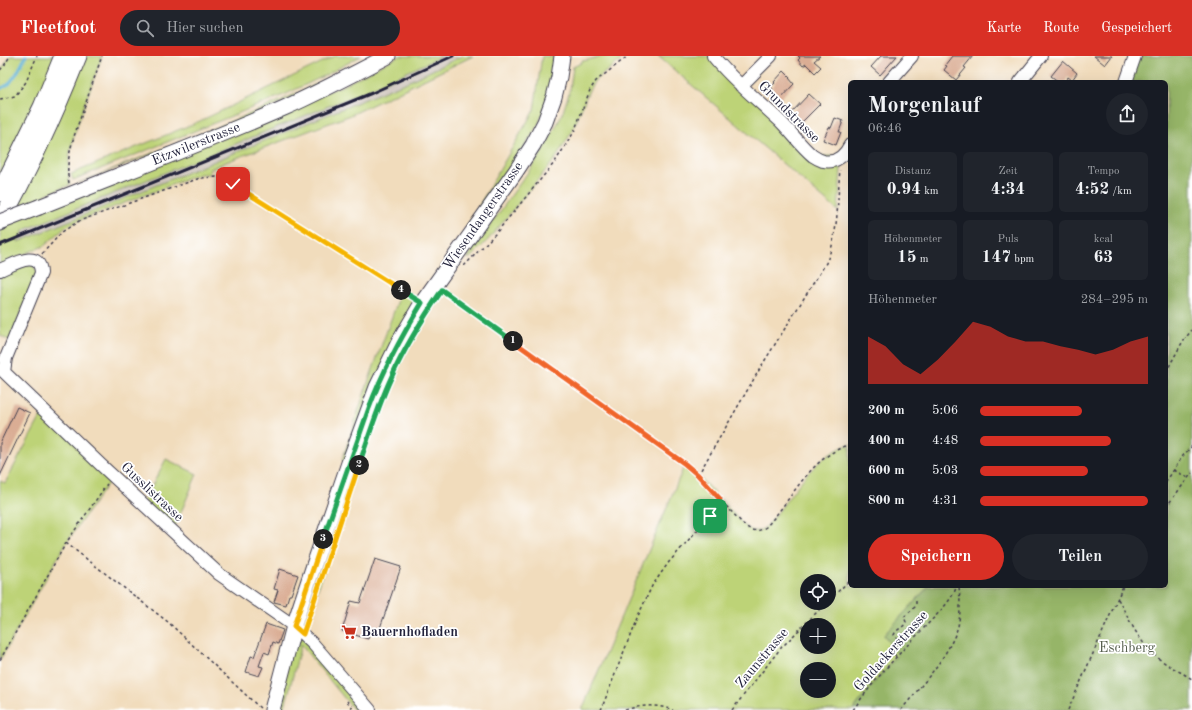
<!DOCTYPE html>
<html lang="de">
<meta charset="utf-8">
<style>
body{margin:0;font-family:"Old Standard TT",serif;background:#20242c;color:#f1f3f6;height:100vh;display:flex;flex-direction:column;font-size:15px;white-space:nowrap}
*{box-sizing:border-box;margin:0}
p{font-size:13px;color:#9ea1a6}
.icon{flex:none;width:22px;height:22px;fill:none;stroke:currentColor;stroke-width:2;stroke-linecap:round;stroke-linejoin:round}
.map{position:relative;flex:1;overflow:hidden}
.panel{position:absolute;left:848px;top:24px;width:320px;height:508px;display:flex;flex-direction:column;background:#171b24;border-radius:6px;box-shadow:0 4px 16px #0002}
.panel>*{flex:none}
.fabs{position:absolute;left:800px;top:518px;display:grid;gap:8px}
.fabs a{display:grid;place-items:center;width:36px;height:36px;border-radius:50%;background:#171b24;box-shadow:0 4px 16px #0002;font-size:20px}
.pin{position:absolute;display:grid;place-items:center;width:34px;height:34px;color:#fff;margin:-17px;border-radius:8px;box-shadow:0 2px 6px #0006}
.km{position:absolute;width:20px;height:20px;margin:-10px;border-radius:50%;background:#222;color:#fff;font-size:11px;line-height:20px;text-align:center}
.round{display:grid;place-items:center;flex:none;width:42px;height:42px;border-radius:21px;background:#20242c}
.headline{display:flex;align-items:center;justify-content:space-between;height:68px;padding:0 20px}
h1{font-size:22px;font-weight:700;line-height:30px}
.stats{display:grid;grid-template-columns:repeat(3,1fr);gap:6px;height:68px;padding:4px 20px}
.stats div{display:grid;align-content:center;border-radius:6px;background:#20242c;text-align:center}
.stats b{font-size:17px;font-weight:700}
.stats small{font-size:11px;font-weight:400}
.stats p{font-size:11px}
.chart{height:112px;padding:8px 20px}
.chart p{display:flex;justify-content:space-between}
.chart svg{width:100%;height:72px;margin-top:4px;fill:#d93025;opacity:.7}
.button{display:flex;gap:8px;margin-top:auto;padding:8px 20px}
.button a{flex:1;height:46px;border-radius:24px;background:#d93025;color:#fff;font-size:16px;font-weight:700;line-height:46px;text-align:center}
.button a+a{background:#20242c;color:#f1f3f6}
ul{padding:0 20px;list-style:none;font-size:13px}
li{display:grid;grid-template-columns:64px 48px 1fr;align-items:center;height:30px}
li i{height:10px;border-radius:5px;background:#d93025}
header{display:flex;align-items:center;gap:24px;box-sizing:border-box;height:56px;padding:0 20px;background:#d93025;color:#fff}
header strong{font-size:19px}
nav{display:flex;gap:22px;margin-inline-start:auto;font-size:14px}
.search{width:280px;height:36px;background:#20242c;display:flex;align-items:center;gap:10px;box-sizing:border-box;padding:0 14px;border-radius:22px;color:#9ea1a6;font-size:15px}
.map>svg:first-child{display:block}
</style>
<header>
<strong>Fleetfoot</strong>
<div class="search"><svg class="icon" aria-label="search" viewBox="0 0 24 24"><circle cx="10" cy="10" r="6"/><path d="M15 15l6 6"/></svg>Hier suchen</div>
<nav><a>Karte</a><a>Route</a><a>Gespeichert</a></nav>
</header>
<div class="map">
<svg width="1192" height="654" viewBox="0 0 1192 654">
<rect width="100%" height="100%" fill="#fff"/>
<filter id="ink" filterUnits="userSpaceOnUse"><feTurbulence type="fractalNoise" baseFrequency=".025" numOctaves="2"/><feDisplacementMap in="SourceGraphic" scale="8" xChannelSelector="R" yChannelSelector="G"/><feConvolveMatrix kernelMatrix="1 2 1 2 8 2 1 2 1" color-interpolation-filters="sRGB"/></filter>
<filter id="wash" filterUnits="userSpaceOnUse"><feTurbulence type="fractalNoise" baseFrequency=".012" numOctaves="4" result="noise"/><feDisplacementMap in="SourceGraphic" scale="16" xChannelSelector="R" yChannelSelector="G"/><feGaussianBlur stdDeviation="0.9" result="paint"/><feColorMatrix in="noise" values="0 0 0 0 0 0 0 0 0 0 0 0 0 0 0 0 0 1.4 0 .05"/><feComposite in="paint" operator="in"/></filter>
<g filter="url(#wash)">
<rect width="100%" height="100%" fill="#f1dcbc"/>
<path fill="#ccc2b9" d="M442,0H462L407,26L17,186L24,174L368,34Z"/>
<path fill="#bdd377" stroke="#707a59" fill-rule="evenodd" d="M10,0H102C96,17 90,33 84,50C76,75 64,102 70,129L46,138L39,151L342,30L399,0H442L368,34L24,174L18,186L407,26L462,0H473L351,59L226,106L211,113L209,118H200L80,164L66,171L44,190L12,203L0,214V14L4,10Z
M335,0H361L324,20L286,38L73,124L71,118L200,65Z
M371,0H377L260,57L78,127L259,54L302,35Z
M542,0H554V3L550,34L538,70L464,181L469,167L534,54Z
M601,0H626L598,22L594,26L589,34L573,74L556,102L488,184L470,202H467L543,95L562,59L570,34L573,11L581,7L582,5L588,4Z
M658,0H713L812,100H842L838,155Z
M30,209H33L37,216L10,285L0,279V220L23,210Z
M401,236L412,243L414,247L346,406L342,404L366,332Z
M369,352L377,355L303,578L370,654H354L301,589L284,654H272Z
M44,355L113,420L66,487L0,604V425L5,427Z
M850,388V530H929L884,579L898,599L872,629L853,654H582L685,408L697,419L744,469C749,473 753,477 760,474C769,471 775,459 781,452C801,425 817,400 850,388ZM807,525H829V547H807ZM807,569H829V591H807ZM807,613H829V635H807Z
M166,403L197,418L174,473L144,445Z"/>
<path fill="#96b568" stroke="#5c6c52" d="M1135,0H1192V654H853L872,629L898,599L884,579L929,530H1166V26H1126Z"/>
<g fill="none" stroke-linecap="round" stroke-linejoin="round">
<path stroke="#5ab0d7" stroke-width="3" d="M0,33L9,28L17,17L26,0"/>
</g>
<g id="blocks">
<path fill="#daad94" d="M798,0H820L814,5L821,11L815,17L806,8L803,10L798,4L800,2Z
M881,0H897L880,19L871,11Z
M952,0H973L964,11L966,12L956,24L944,14L947,10L945,9Z
M1094,0H1112L1105,9Z
M1063,5L1077,17L1072,24L1068,21L1065,26H1059L1051,20Z
M784,15L790,21L789,22L794,28L778,45L769,37L773,33L771,31L775,27L774,26Z
M809,38L820,48L801,67L791,57Z
M835,62L843,65L839,76H841L836,89L823,84L829,71L831,72Z
M17,351L30,357L0,420V387Z
M375,503L401,511L379,575L371,573L368,583L342,575L351,545L360,547Z
M280,513L298,519L291,539H289L286,549L274,546L278,534L274,533Z
M266,568L283,574L278,588L273,586L269,598L264,596L259,610L263,611L259,620L246,616L251,600L254,601Z"/>
</g>
</g>
<g filter="url(#ink)">
<use href="#blocks" fill-opacity="0" stroke="#413e4e" stroke-width="1"/>
<g fill="none" stroke-linecap="round" stroke-linejoin="round">
<g stroke="#413e4e" stroke-width="14">
<path id="minor" d="M713,0C733,25 758,44 781,66C792,77 801,90 813,100C816,102 820,104 823,105C836,108 845,99 850,89
M889,26L912,0
M1020,26L1041,0
M1126,26L1135,0
M741,30L771,0
M0,214C14,208 40,192 41,217L6,302L4,316L101,409L219,518L294,570L314,589L370,654"/>
</g>
<g stroke="#413e4e" stroke-width="17">
<path id="major" d="M39,151C121,118 204,87 284,52C320,36 354,18 388,0
M272,654L294,570L313,512L349,407L377,331L399,286L422,247L516,115L533,89L545,66L554,41L559,21L562,0"/>
</g>
<g stroke="#413e4e" stroke-width="19">
<path id="highway" d="M0,137L42,51L63,0
M0,166C30,113 55,57 78,0"/>
</g>
<path stroke="#413e4e" stroke-width="1.5" stroke-dasharray="3 3" stroke-linecap="butt" d="M0,14L4,10L10,0
M0,43L15,40L26,26L37,0
M69,127C64,102 76,75 84,52C90,35 96,17 102,0
M42,198L62,176L79,165L200,122L216,121L233,128L412,241
M464,210L496,177L555,106L574,76L590,34L596,25L628,0
M445,236L685,408L697,419L744,469C751,475 757,477 766,471C794,441 808,403 850,388
M1166,316L1183,285L1192,274
M1174,414L1188,422
M698,419L762,309L826,207C839,178 837,145 840,114
M1166,426L1182,401L1192,390
M1166,451L1192,417
M66,487L168,566L261,653
M1118,543C1129,563 1139,587 1158,602C1168,610 1181,616 1192,623
M829,544L850,524
M896,601L894,595L898,584L894,579C896,573 904,572 906,566L904,561L916,550V544
M0,604L66,487L107,428
M347,645L354,654
M601,654L637,562L652,530L669,506L714,455L720,443
M625,654C641,649 657,648 673,654
M732,654L780,593L826,547
M853,654C873,625 897,600 921,575C934,561 950,548 957,530
M901,654C920,631 950,599 958,570C961,557 960,543 959,530
M1068,654L1123,530"/>
<use href="#minor" stroke="#fff" stroke-width="12"/>
<use href="#major" stroke="#fff" stroke-width="15"/>
<use href="#highway" stroke="#fff" stroke-width="17"/>
<path stroke="#22223b" stroke-width="3" d="M0,189L372,37L453,0"/>
<g stroke="#413e4e" stroke-width="17" stroke-linecap="butt">
<path id="major-bridge" d="M0,166L39,151"/>
</g>
<use href="#major-bridge" stroke="#fff" stroke-width="15"/>
</g>
</g>
<g fill="none" stroke-linecap="round" stroke-linejoin="round" filter="url(#ink)">
<g stroke="#fff" stroke-width="8">
<path id="split-1" d="M513,285L685,408L698,419L720,443L716,452L710,460"/>
</g>
<g stroke="#fff" stroke-width="8">
<path id="split-2" d="M359,409C369,380 378,350 391,322C405,291 423,262 442,234L513,285"/>
</g>
<g stroke="#fff" stroke-width="8">
<path id="split-3" d="M323,483L294,570L303,578L359,409"/>
</g>
<g stroke="#fff" stroke-width="8">
<path id="split-4" d="M323,483L369,352C383,315 401,281 422,247L401,234"/>
</g>
<g stroke="#fff" stroke-width="8">
<path id="split-5" d="M233,128L401,234"/>
</g>
<use href="#split-1" stroke="#f0652b" stroke-width="5"/>
<use href="#split-2" stroke="#22a559" stroke-width="5"/>
<use href="#split-3" stroke="#f5b400" stroke-width="5"/>
<use href="#split-4" stroke="#22a559" stroke-width="5"/>
<use href="#split-5" stroke="#f5b400" stroke-width="5"/>
</g>
<defs>
<g id="supermarket-bare" transform="scale(1.2)"><path d="M-6-5.5h2.5l.6 2H6L4.5 2H-2.5L-4.4-4H-6ZM-1.5 3.2a1.3 1.3 0 1 0 .1 0ZM3 3.2a1.3 1.3 0 1 0 .1 0Z" fill="#c8321e" stroke="#fff" stroke-width="2.5" paint-order="stroke"/></g>
</defs>
<g fill-rule="evenodd">
<use href="#supermarket-bare" x="349" y="576"/>
</g>
<g text-anchor="middle" dominant-baseline="central" stroke-width="3.5" stroke-linejoin="round" paint-order="stroke">
<g font-size="14" fill="#22223b" stroke="#fff">
<text transform="translate(789 56) rotate(45)">Grundstrasse</text>
<text transform="translate(196 88) rotate(-22)">Etzwilerstrasse</text>
<text transform="translate(483 160) rotate(-55)">Wiesendangerstrasse</text>
<text transform="translate(152 436) rotate(43)">Gusslistrasse</text>
<text transform="translate(891 595) rotate(-48)">Goldackerstrasse</text>
<text transform="translate(762 602) rotate(-50)">Zaunstrasse</text>
</g>
<g font-size="14" font-weight="bold" fill="#22223b" stroke="#fff" text-anchor="start">
<text x="361" y="576">Bauernhofladen</text>
</g>
<g font-size="14" fill="#586050" stroke="#fff">
<text x="1127" y="592">Eschberg</text>
</g>
</g>
</svg>
<div class="fabs">
<a><svg class="icon" aria-label="locate" viewBox="0 0 24 24"><circle cx="12" cy="12" r="6"/><path d="M12 2v4M12 18v4M2 12h4M18 12h4"/></svg></a>
<a>+</a>
<a>−</a>
</div>
<div class="pin" style="left:710px;top:460px;background:#1e9e55"><svg class="icon" aria-label="arrive" viewBox="0 0 24 24"><path d="M6 21V4h12l-3 4 3 4H6"/></svg></div>
<div class="pin" style="left:233px;top:128px;background:#d93025"><svg class="icon" aria-label="check" viewBox="0 0 24 24"><path d="M5 12l5 5 9-10"/></svg></div>
<b class="km" style="left:513px;top:285px">1</b>
<b class="km" style="left:359px;top:409px">2</b>
<b class="km" style="left:323px;top:483px">3</b>
<b class="km" style="left:401px;top:234px">4</b>
<section class="panel">
<div class="headline"><div><h1>Morgenlauf</h1><p>06:46</p></div><a class="round"><svg class="icon" aria-label="share" viewBox="0 0 24 24"><path d="M12 15V3M7 8l5-5 5 5M5 13v7h14v-7"/></svg></a></div>
<div class="stats">
<div><p>Distanz</p><b>0.94<small> km</small></b></div>
<div><p>Zeit</p><b>4:34</b></div>
<div><p>Tempo</p><b>4:52<small> /km</small></b></div>
</div>
<div class="stats">
<div><p>Höhenmeter</p><b>15<small> m</small></b></div>
<div><p>Puls</p><b>147<small> bpm</small></b></div>
<div><p>kcal</p><b>63</b></div>
</div>
<div class="chart"><p><span>Höhenmeter</span>284–295 m</p>
<svg viewBox="0 0 160 44" preserveAspectRatio="none"><path d="M0 44V15L10 21L20 32L30 38L40 29L50 18L60 6L70 9L80 15L90 18L100 18L110 21L120 23L130 26L140 23L150 18L160 15V44z"/></svg>
</div>
<ul>
<li><b>200 m</b>5:06<i style="width:61%"></i></li>
<li><b>400 m</b>4:48<i style="width:78%"></i></li>
<li><b>600 m</b>5:03<i style="width:64%"></i></li>
<li><b>800 m</b>4:31<i style="width:100%"></i></li>
</ul>
<div class="button"><a>Speichern</a><a>Teilen</a></div>
</section>
</div>
